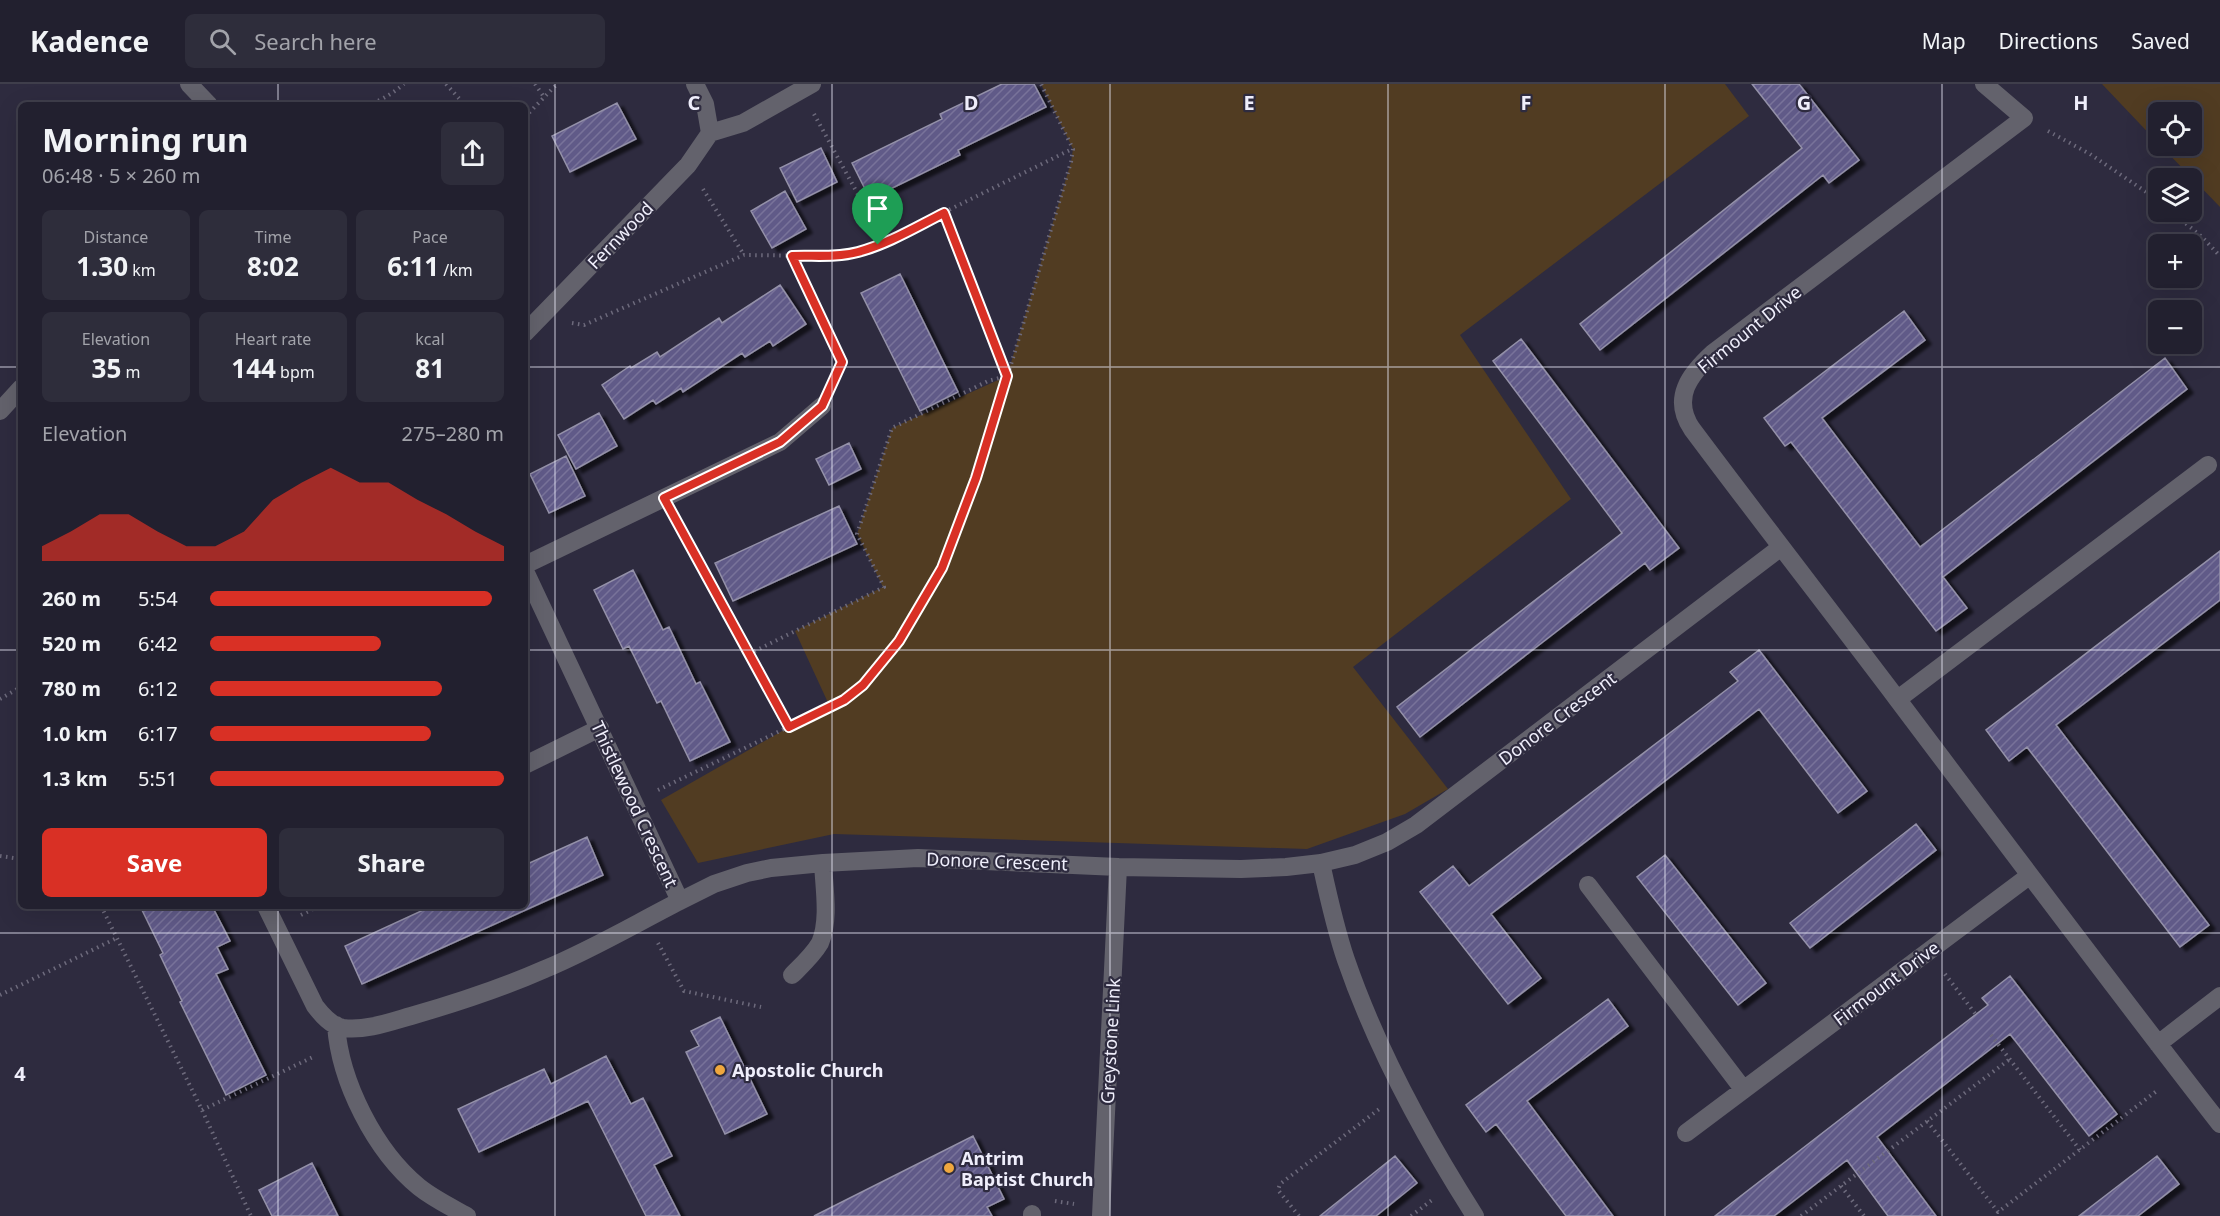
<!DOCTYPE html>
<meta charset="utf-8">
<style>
body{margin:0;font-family:"Noto Sans",sans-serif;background:#2e2d3b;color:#f1f3f6;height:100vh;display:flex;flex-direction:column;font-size:22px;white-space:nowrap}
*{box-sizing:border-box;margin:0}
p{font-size:20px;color:#a2a3aa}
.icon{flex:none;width:33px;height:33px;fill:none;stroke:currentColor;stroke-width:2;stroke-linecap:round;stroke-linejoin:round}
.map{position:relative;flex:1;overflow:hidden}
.side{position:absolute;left:18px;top:18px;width:510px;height:807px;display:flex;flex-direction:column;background:#22202f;border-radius:9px;box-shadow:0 6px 24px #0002,0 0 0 2px #3f3e4b}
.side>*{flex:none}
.tools{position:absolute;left:2148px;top:18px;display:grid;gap:12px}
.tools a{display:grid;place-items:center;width:54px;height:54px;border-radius:9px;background:#22202f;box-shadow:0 6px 24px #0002,0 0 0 2px #3f3e4b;font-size:30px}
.pin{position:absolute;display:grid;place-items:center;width:51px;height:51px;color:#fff;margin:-62px -26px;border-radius:50% 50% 50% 0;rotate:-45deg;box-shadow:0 0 6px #0007}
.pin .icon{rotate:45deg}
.round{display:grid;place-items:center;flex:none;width:63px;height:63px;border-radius:9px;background:#2e2d3b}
.summary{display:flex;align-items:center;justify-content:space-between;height:102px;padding:0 24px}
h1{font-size:33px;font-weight:700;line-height:45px}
.figures{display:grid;grid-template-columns:repeat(3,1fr);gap:9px;height:102px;padding:6px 24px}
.figures div{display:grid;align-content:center;border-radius:9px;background:#2e2d3b;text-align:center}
.figures b{font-size:26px;font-weight:700}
.figures small{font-size:16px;font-weight:400}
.figures p{font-size:16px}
.chart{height:168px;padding:12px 24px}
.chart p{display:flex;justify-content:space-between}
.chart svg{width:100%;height:108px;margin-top:6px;fill:#d93025;opacity:.7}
.button{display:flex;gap:12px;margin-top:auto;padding:12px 24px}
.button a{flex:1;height:69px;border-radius:9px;background:#d93025;color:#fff;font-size:24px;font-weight:700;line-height:69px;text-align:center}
.button a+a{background:#2e2d3b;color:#f1f3f6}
ul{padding:0 24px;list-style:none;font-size:20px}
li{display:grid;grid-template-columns:96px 72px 1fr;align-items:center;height:45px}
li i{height:15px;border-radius:8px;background:#d93025}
header{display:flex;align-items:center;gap:36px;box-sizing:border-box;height:84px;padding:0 30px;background:#22202f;border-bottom:2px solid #3f3e4b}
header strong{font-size:28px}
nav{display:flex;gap:33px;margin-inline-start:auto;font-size:21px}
.search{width:420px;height:54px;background:#2e2d3b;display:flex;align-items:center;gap:15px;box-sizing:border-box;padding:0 21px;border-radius:9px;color:#a2a3aa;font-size:22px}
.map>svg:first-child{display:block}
</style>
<header>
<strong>Kadence</strong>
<div class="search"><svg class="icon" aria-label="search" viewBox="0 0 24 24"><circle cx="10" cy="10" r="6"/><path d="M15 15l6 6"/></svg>Search here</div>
<nav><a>Map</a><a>Directions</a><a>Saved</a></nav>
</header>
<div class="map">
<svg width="2220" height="1132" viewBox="0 0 2220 1132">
<defs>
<pattern id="building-hatch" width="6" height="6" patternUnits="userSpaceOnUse" patternTransform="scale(1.5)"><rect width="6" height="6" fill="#615a88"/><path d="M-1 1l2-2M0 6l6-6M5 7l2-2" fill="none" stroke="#78729a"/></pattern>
<filter id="shadow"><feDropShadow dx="6" dy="4" stdDeviation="1.5" flood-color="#0009"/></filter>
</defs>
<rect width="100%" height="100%" fill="#2e2b3f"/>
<path fill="#513c22" d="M1041,0H1725L1749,32L1460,251L1571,415L1353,583L1448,705L1405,730L1307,765L834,750L698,779L661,716L789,643L830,623L795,547L883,503L857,450L892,344L1007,292L1071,78L1073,65Z
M2102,0H2220V123L2161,62H2192V28H2158V59Z"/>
<path fill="url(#building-hatch)" stroke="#9491a9" stroke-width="1.5" filter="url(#shadow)" d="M1002,0H1034L1046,23L958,66L960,71L870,115L852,79L942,35L940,30Z
M1752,0H1799L1859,76L1829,99L1823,91L1600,266L1580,240L1802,64Z
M617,19L636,55L570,88L552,52Z
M821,64L837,98L797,118L780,84Z
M785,107L806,145L772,164L751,127Z
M900,190L958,308L920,327L861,209Z
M780,201L806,240L773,262L770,257L745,273L742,269L683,308L681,304L656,320L653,316L624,335L602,301L630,282L631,284L657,268L660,273L719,234L722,239Z
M1904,227L1925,256L1822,334L1920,463L2165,274L2187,305L1943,493L1967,524L1936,547L1791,358L1785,362L1764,334Z
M1521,255L1679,464L1650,486L1645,479L1420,653L1397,623L1622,449L1493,277Z
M599,329L617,362L576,385L558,351Z
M849,359L861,385L829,401L816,375Z
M566,372L585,412L549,429L530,390Z
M839,422L857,460L733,517L715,479Z
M2220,467V516L2056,641L2209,841L2180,863L2027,663L2009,677L1986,646Z
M633,486L663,546L669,543L696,600L700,598L730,658L690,677L661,617L657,619L629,562L623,565L594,506Z
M1759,566L1867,707L1838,729L1759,625L1491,830L1541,894L1508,920L1420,808L1453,782L1469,802L1738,597L1730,588Z
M1916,740L1936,766L1810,864L1790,839Z
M587,753L603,791L362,900L345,862L432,822H525V781Z
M1665,771L1766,899L1738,921L1637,793Z
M140,822H212L230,857L217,863L228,885L216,890L266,991L226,1011L180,918L182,917L160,871L163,869Z
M2010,892L2117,1030L2089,1052L2010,950L1877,1053L1936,1132H1888L1847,1076L1774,1132H1715L1988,921L1982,914Z
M1608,915L1628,942L1527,1017L1613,1132H1566L1496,1040L1486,1048L1466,1021Z
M720,933L767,1030L725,1050L686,968L699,962L691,947Z
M606,972L631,1020L643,1014L672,1072L654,1081L680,1132H646L588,1017L479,1068L458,1025L544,985L551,1000Z
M973,1052L1004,1115L987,1123L992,1132H814Z
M1395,1072L1417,1099L1376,1132H1320Z
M2157,1072L2179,1100L2138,1132H2079Z
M312,1079L338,1132H272L259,1106Z"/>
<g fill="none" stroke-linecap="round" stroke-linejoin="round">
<path stroke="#6d6a7c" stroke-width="4" stroke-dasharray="1.5 4.5" stroke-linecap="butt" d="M446,0L465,21
M535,0L544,13
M367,21C381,17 393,9 404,0
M814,30L884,158
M525,33L557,0
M2048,47L2090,70L2158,116
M703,105L744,171
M2172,128L2202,153L2220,172
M792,172L842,278L833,299
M572,239L584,241L744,171L827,172L856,169L884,158L1072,65
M677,438L789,643
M749,570L884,503L857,450L892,344L988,297L1007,292L944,129
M0,615L21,603
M658,706L844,616C938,540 975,399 1009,287C1030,218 1050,148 1071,78L1073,65L1041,0
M0,772L21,775
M101,822L202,1026L251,1132
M301,831L319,822
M658,859L684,907L761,923
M1945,890L1977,932
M0,911L117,854
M1991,951L2080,1066
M202,1026L313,973
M1927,1037L1998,1128L2158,1006
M1841,1102L1864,1132
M1055,1117L1074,1120
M1299,1132L1278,1106L1280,1100L1382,1023
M1411,1132L1432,1116
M1801,1132L2010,975"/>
<path stroke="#63626c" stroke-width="18" d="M189,0L209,21
M695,0L705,20L710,49
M1984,0L2024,34L1713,269C1690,290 1671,314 1692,345C1760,436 1830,526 1898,616C2005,758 2111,900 2220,1040
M710,49L743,39L812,0
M525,249L688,81L710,49
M0,327L21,304
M525,481L780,358L822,322
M1898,615L2208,381
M525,681L600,644
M1321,779C1328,811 1335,844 1346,876C1377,966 1424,1052 1475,1132
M1588,801L1743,1005
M680,817L714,800L747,789L771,784L823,779L918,774L1118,783L1241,785L1286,783L1321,779L1355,771L1387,758L1416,741L1780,464
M266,822L315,922C322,931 331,942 343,944C365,947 390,938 411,932C456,919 502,904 545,885C591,866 635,840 680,817L525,487
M792,891C802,881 813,871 820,859C830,836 824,803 823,779
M336,941C340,998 375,1067 419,1103C434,1115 451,1123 467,1132
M2158,960L2220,912
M1686,1049L2029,792
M1032,1130V1132
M1101,1132L1118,783"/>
</g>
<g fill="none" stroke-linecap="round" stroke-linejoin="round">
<g stroke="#fff" stroke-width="12">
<path id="route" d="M944,129L1007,292L976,394L942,484L899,557L863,601L844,616L789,643L664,414L780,358L822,322L842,278L792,172C813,171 836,174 858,168C888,160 916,143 944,129Z"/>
</g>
<use href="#route" stroke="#d93025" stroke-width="8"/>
</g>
<path fill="none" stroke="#efeefb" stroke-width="1.5" stroke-opacity="0.55" d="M278,0V21M555,0V1132M832,0V1132M1110,0V1132M1388,0V1132M1665,0V1132M1942,0V1132M0,283H21M525,283H2220M0,566H21M525,566H2220M278,822V1132M0,849H2220"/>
<g fill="#efa73e" stroke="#2e2b3f" stroke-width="2">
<circle cx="720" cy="986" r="6"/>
<circle cx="949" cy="1084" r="6"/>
</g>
<g text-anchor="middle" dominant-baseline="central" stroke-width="4.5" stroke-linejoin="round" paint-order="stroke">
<g font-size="18" fill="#efeefb" stroke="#2e2b3f">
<text transform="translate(620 151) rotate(-46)">Fernwood</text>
<text transform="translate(1749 245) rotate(-39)">Firmount Drive</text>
<text transform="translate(1557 634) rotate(-37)">Donore Crescent</text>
<text transform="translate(635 720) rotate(65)">Thistlewood Crescent</text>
<text transform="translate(997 777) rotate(2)">Donore Crescent</text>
<text transform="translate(1886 899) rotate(-37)">Firmount Drive</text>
<text transform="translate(1110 957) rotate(-87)">Greystone Link</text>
</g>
<g font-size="18" font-weight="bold" fill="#efeefb" stroke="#2e2b3f" text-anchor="start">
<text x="732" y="986">Apostolic Church</text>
<text x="961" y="1074">Antrim<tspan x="961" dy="21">Baptist Church</tspan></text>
</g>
</g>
<g font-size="20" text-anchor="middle" font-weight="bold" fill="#efeefb" stroke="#2e2b3f" stroke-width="4.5" stroke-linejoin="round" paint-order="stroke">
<text x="694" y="26">C</text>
<text x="971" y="26">D</text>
<text x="1249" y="26">E</text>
<text x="1526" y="26">F</text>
<text x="1804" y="26">G</text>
<text x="2081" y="26">H</text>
<text x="20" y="997">4</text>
</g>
</svg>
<div class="tools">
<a><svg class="icon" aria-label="locate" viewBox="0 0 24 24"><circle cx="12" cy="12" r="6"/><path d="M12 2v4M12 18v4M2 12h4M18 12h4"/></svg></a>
<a><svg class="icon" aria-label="layers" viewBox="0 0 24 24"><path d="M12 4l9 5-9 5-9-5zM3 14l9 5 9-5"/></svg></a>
<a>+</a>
<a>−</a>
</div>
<div class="pin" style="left:878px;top:161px;background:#1e9e55"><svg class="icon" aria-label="arrive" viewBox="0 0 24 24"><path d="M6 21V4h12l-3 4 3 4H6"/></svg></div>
<section class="side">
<div class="summary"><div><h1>Morning run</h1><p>06:48 · 5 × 260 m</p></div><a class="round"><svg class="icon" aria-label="share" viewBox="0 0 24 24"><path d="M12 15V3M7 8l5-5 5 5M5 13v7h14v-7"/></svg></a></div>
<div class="figures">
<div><p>Distance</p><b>1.30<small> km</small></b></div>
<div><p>Time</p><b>8:02</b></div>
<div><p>Pace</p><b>6:11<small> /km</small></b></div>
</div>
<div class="figures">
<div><p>Elevation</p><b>35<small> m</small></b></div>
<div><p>Heart rate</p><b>144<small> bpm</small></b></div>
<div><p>kcal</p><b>81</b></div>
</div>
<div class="chart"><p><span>Elevation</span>275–280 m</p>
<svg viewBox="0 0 160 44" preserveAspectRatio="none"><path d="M0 44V38L10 32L20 25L30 25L40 32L50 38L60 38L70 32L80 19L90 12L100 6L110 12L120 12L130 19L140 25L150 32L160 38V44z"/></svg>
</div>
<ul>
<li><b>260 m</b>5:54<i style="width:96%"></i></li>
<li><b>520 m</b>6:42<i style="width:58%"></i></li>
<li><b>780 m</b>6:12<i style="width:79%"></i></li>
<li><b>1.0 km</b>6:17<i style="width:75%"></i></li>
<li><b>1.3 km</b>5:51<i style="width:100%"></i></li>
</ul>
<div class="button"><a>Save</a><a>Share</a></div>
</section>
</div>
